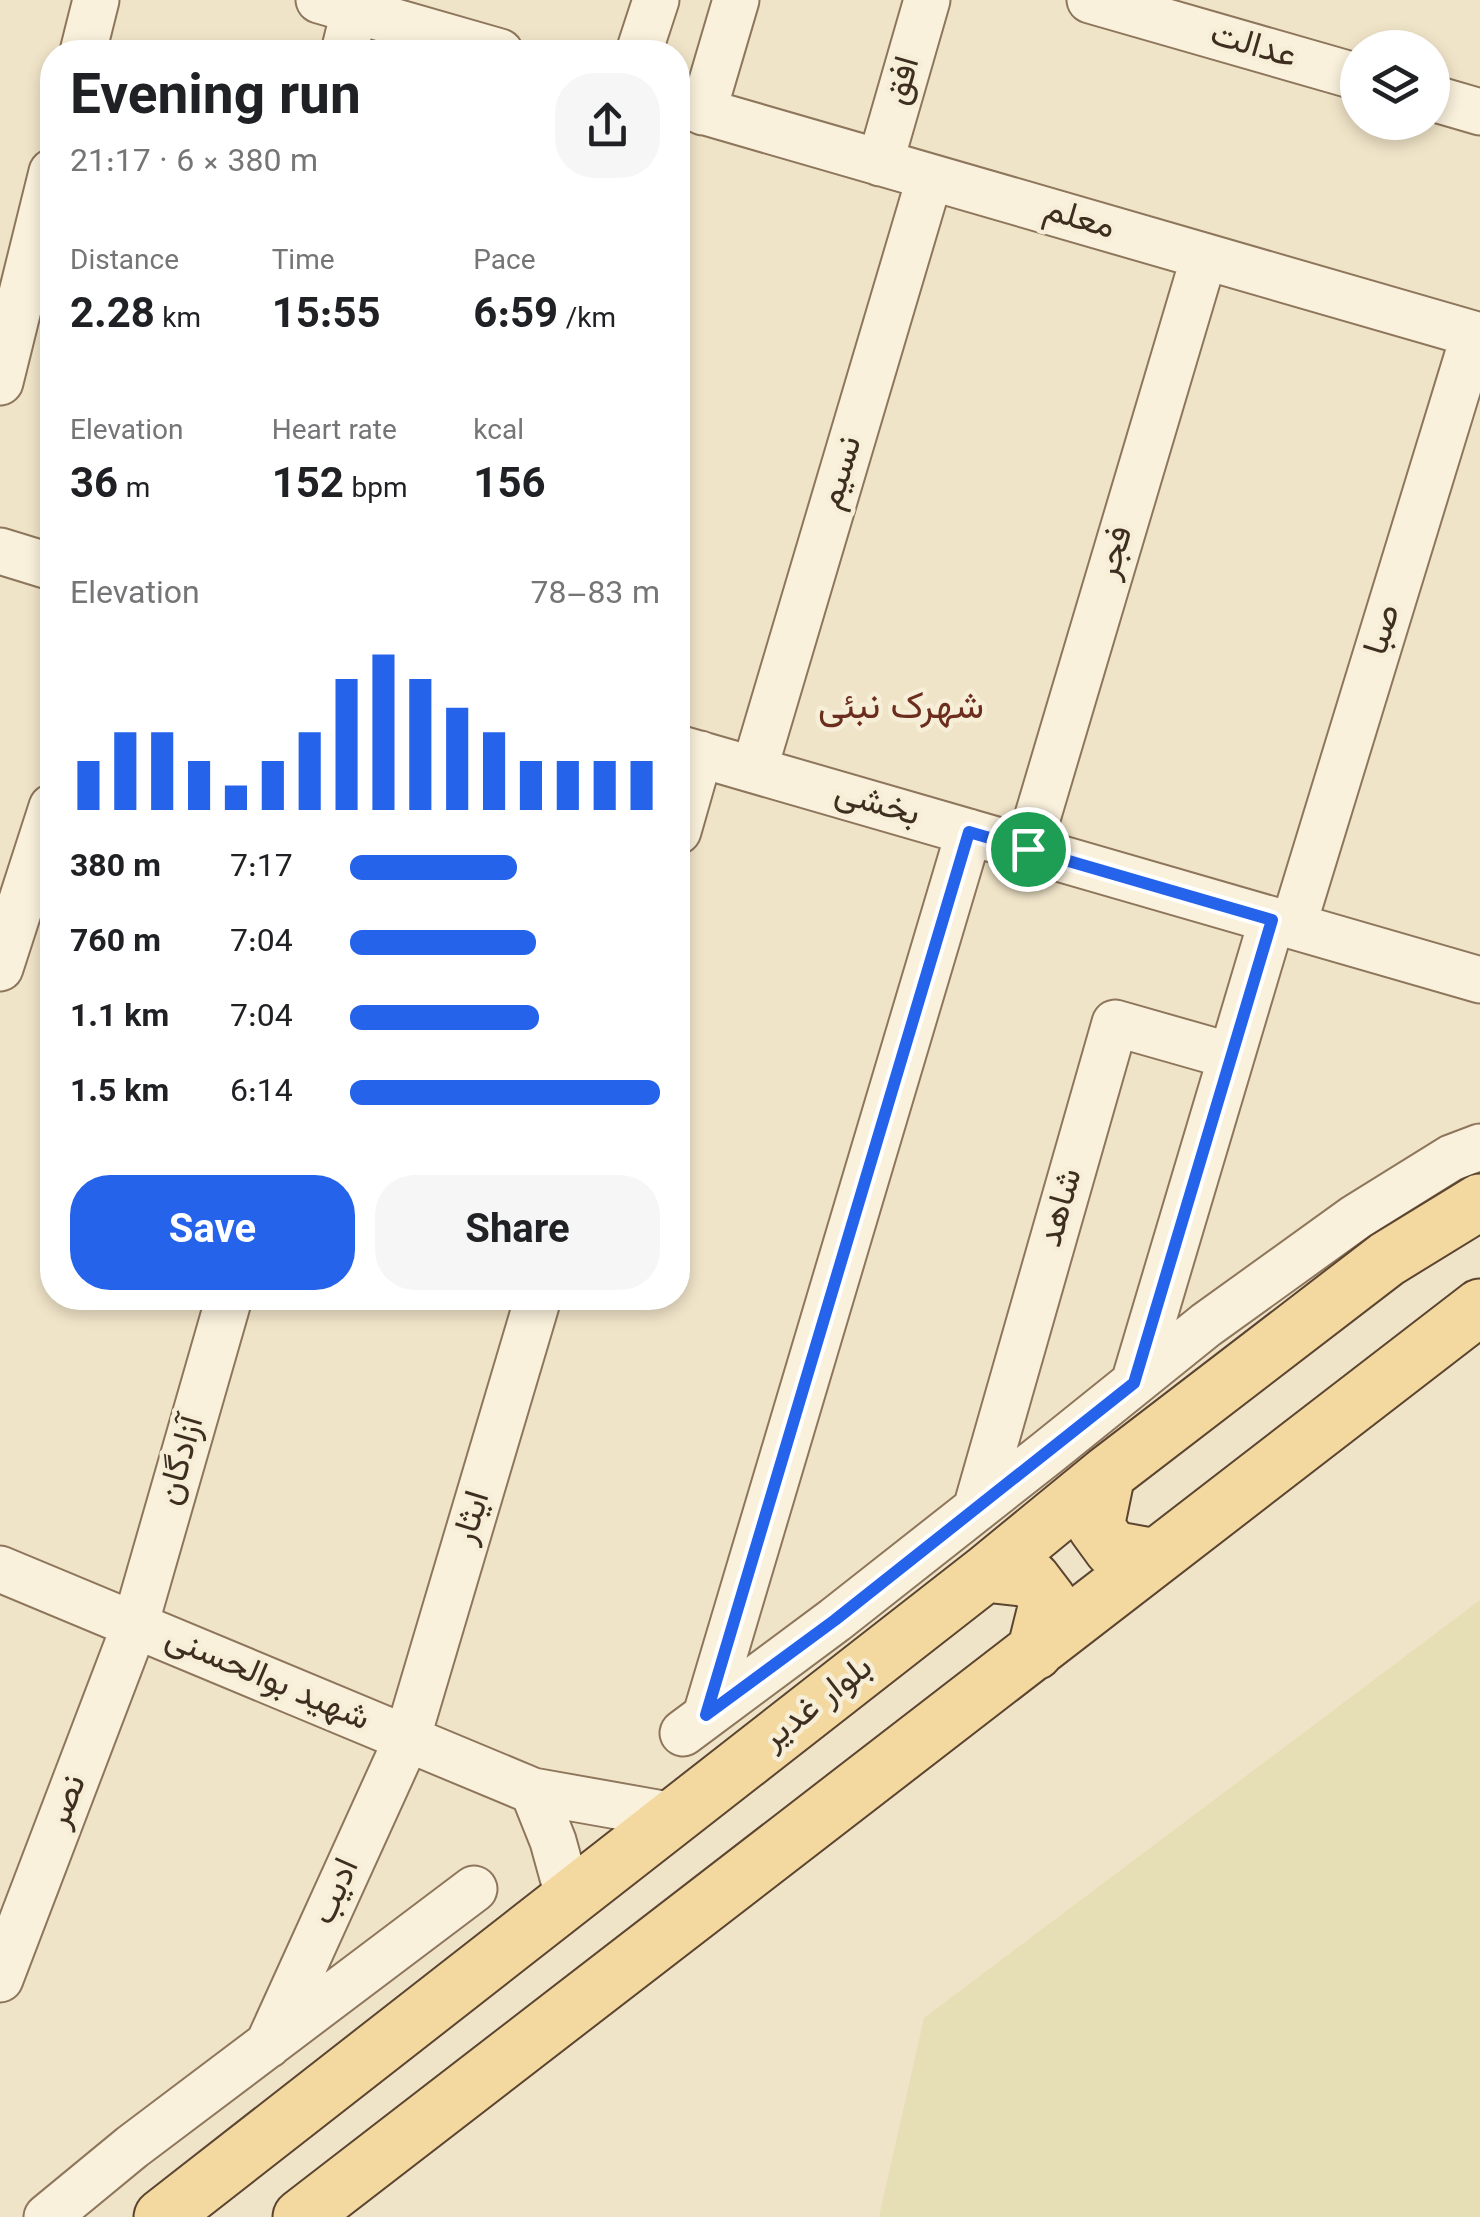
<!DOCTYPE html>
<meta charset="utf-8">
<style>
body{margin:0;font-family:Georgia,Vazirmatn,serif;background:#f6f6f6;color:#202124;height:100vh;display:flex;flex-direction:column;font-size:38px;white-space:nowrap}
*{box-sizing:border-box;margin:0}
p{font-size:32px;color:#757577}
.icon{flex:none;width:55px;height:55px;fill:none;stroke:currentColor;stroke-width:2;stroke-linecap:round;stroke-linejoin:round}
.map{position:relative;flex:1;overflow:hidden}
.drawer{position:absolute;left:40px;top:40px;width:650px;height:1270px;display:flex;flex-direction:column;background:#fff;border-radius:40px;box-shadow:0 5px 15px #0003}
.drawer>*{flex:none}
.buttons{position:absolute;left:1340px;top:30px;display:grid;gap:20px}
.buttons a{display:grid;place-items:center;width:110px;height:110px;border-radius:50%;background:#fff;box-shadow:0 5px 15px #0003;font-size:50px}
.pin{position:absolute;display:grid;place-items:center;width:85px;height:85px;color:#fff;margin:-42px;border:5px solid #fff;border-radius:50%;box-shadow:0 2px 10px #0007}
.round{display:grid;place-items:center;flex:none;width:105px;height:105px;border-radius:40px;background:#f6f6f6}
.overview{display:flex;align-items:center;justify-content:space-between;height:170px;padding:0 30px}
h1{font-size:55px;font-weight:700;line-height:75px}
.figures{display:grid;grid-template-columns:repeat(3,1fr);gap:15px;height:170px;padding:10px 30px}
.figures div{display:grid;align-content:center}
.figures b{font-size:42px;font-weight:700}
.figures small{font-size:28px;font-weight:400}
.figures p{font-size:28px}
.chart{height:280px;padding:20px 30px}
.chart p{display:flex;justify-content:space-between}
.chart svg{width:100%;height:180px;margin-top:10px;stroke:#2563eb;stroke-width:6}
.action{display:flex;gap:20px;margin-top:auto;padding:20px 30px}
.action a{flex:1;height:115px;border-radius:40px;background:#2563eb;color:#fff;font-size:40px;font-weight:700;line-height:115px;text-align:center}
.action a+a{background:#f6f6f6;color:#202124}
ul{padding:0 30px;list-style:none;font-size:32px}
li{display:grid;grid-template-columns:160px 120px 1fr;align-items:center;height:75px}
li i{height:25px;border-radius:12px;background:#2563eb}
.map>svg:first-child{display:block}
</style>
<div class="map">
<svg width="1480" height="2217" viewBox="0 0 1480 2217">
<rect width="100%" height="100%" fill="#f0e4c8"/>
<path fill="#e6deb5" d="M1480,1600V2217H879L924,2018Z"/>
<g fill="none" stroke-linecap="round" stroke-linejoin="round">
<g stroke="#8d765c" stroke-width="49">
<path id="minor" d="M319,0L500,52
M1090,0L1358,77
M83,52L96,0
M344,52L357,0
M639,52L656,0
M1432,98L1480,112
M678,104L1480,336
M703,112L736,0
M880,163L927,0
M0,382L52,172
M0,551L52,567
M678,748L1480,980
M754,770L930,177
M678,831L700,754
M1028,849L1204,257
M1293,926L1474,335
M0,968L52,807
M1134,1383L1272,920
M976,1509L1115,1023L1231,1056
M0,1569L533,1791L674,1816
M706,1715L969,832
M683,1733L835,1620L1047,1453L1206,1325L1356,1217L1451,1158L1480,1147
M533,1791L553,1841L569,1899
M0,1979L135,1625L229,1298
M268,2045L407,1739L538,1298
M47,2217L132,2147L474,1889"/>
</g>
<g stroke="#5b4430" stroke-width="59">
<path id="major" d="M1107,1474L1096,1527L1112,1549L1156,1557
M985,1574L1032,1579L1048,1600L1035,1652
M162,2217L985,1574L1107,1474L1387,1259L1480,1202
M301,2217L1480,1307"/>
</g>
<use href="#minor" stroke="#faf1dc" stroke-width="45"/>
<use href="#major" stroke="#f3d9a0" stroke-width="55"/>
</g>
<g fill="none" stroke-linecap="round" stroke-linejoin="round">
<g stroke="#fff" stroke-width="20">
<path id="route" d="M969,832L1272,920L1134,1383L835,1620L706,1715Z"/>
</g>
<use href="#route" stroke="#2563eb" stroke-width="12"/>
</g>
<g text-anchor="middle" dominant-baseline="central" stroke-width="9" stroke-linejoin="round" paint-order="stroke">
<g font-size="35" fill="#3d2e20" stroke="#f7eed8">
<text transform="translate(1253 47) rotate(16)">عدالت</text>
<text transform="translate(904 81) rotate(-74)">افق</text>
<text transform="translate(1079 220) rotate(16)">معلم</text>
<text transform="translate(842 473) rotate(-73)">نسیم</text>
<text transform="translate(1116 553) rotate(-73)">فجر</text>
<text transform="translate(1384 630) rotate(-73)">صبا</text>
<text transform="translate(877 805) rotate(16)">بخشی</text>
<text transform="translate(1062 1208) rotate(-74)">شاهد</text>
<text transform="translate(182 1461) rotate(-74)">آزادگان</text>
<text transform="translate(473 1518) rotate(-73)">ایثار</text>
<text transform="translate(267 1680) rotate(23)">شهید بوالحسنی</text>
<text transform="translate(818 1704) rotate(-38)">بلوار غدیر</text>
<text transform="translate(68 1802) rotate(-69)">نصر</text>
<text transform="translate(337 1892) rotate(-66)">ادیب</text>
</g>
<g font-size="38" fill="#6b2e1e" stroke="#f7eed8">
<text x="901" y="708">شهرک نبئی</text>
</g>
</g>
</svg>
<div class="buttons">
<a><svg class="icon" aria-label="layers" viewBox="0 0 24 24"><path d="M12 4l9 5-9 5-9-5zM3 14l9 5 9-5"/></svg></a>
</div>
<div class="pin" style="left:1028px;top:849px;background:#1e9e55"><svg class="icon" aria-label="arrive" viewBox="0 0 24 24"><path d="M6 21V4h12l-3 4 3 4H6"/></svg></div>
<section class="drawer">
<div class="overview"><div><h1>Evening run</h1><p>21:17 · 6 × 380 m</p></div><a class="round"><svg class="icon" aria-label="share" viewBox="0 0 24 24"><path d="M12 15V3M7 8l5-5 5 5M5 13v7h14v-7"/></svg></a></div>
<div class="figures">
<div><p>Distance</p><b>2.28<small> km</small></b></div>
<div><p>Time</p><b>15:55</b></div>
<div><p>Pace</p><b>6:59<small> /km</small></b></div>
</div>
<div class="figures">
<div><p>Elevation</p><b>36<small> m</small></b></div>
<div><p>Heart rate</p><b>152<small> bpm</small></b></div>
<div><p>kcal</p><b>156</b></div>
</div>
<div class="chart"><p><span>Elevation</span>78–83 m</p>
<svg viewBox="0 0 160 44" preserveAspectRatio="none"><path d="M5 44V32M15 44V25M25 44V25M35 44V32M45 44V38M55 44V32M65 44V25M75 44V12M85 44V6M95 44V12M105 44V19M115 44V25M125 44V32M135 44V32M145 44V32M155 44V32"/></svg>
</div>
<ul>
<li><b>380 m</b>7:17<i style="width:54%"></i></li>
<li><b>760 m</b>7:04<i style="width:60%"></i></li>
<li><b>1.1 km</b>7:04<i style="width:61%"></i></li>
<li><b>1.5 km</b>6:14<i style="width:100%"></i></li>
</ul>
<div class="action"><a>Save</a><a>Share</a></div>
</section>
</div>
